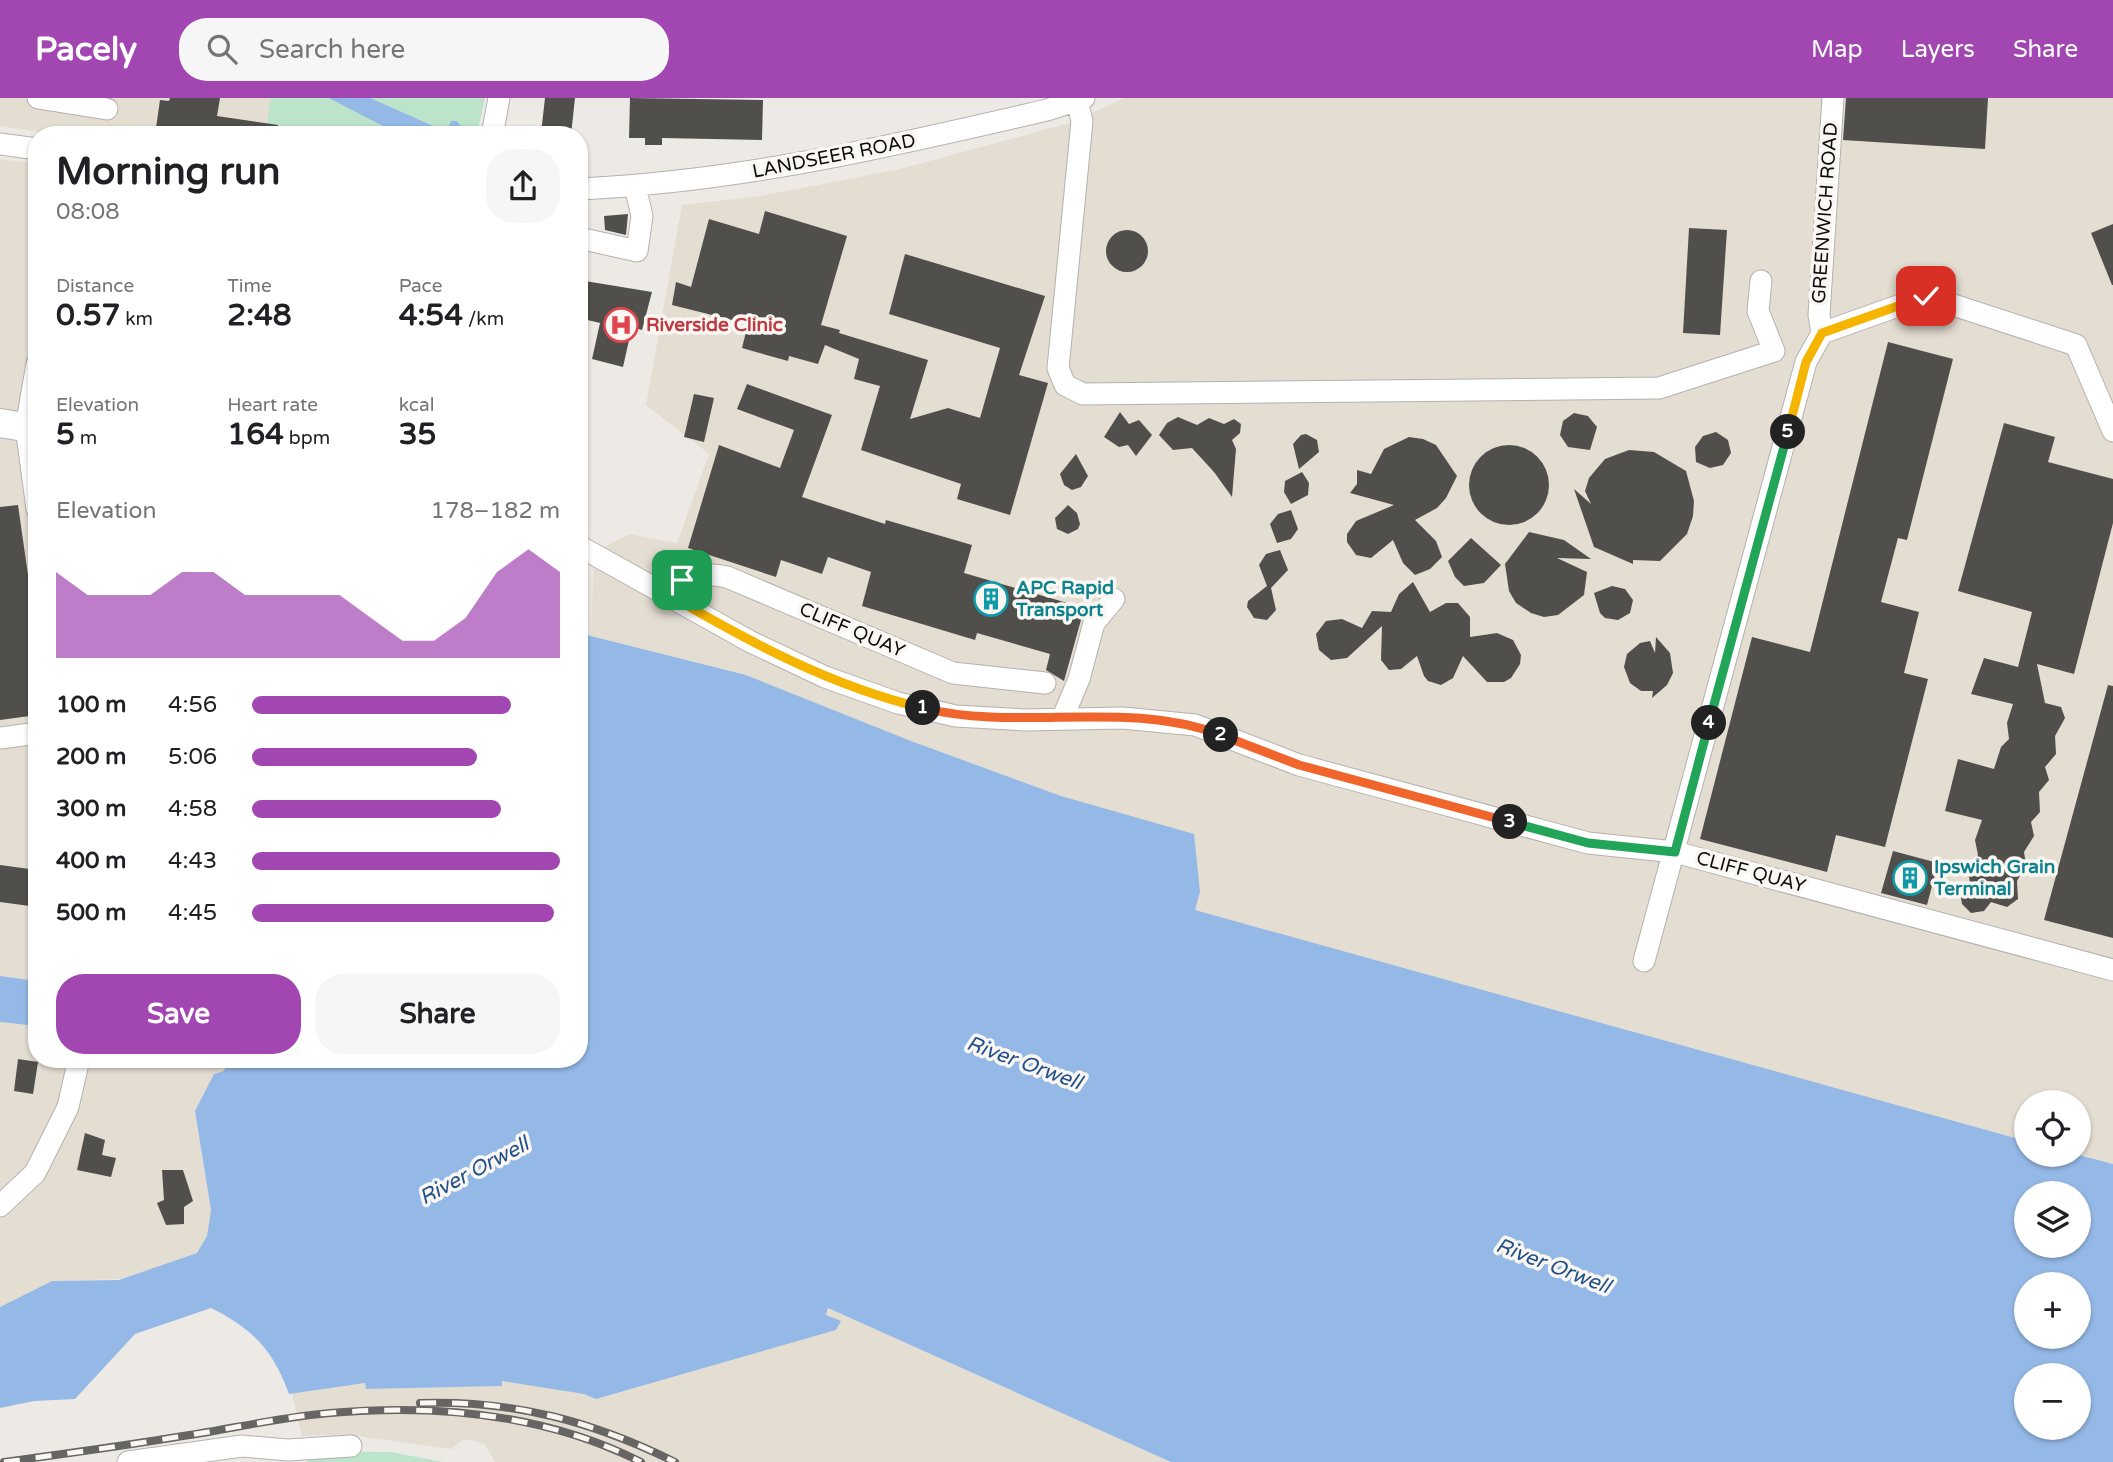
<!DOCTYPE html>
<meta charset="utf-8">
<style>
body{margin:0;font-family:"Varela Round",sans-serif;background:#f6f6f6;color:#202124;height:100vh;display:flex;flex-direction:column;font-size:26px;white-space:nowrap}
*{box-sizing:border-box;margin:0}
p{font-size:23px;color:#757577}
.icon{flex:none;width:38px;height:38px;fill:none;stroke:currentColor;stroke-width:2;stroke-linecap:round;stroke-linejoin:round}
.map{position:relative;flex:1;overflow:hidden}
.panel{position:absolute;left:28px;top:28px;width:560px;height:942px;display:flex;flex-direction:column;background:#fff;border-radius:28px;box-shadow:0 2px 5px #0004}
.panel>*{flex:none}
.fabs{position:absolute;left:2014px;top:992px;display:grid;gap:14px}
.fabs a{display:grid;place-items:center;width:77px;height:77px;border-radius:50%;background:#fff;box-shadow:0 2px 5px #0004;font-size:35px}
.pin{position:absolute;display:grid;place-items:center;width:60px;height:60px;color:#fff;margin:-30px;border-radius:14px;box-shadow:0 4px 10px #0006}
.km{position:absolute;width:35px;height:35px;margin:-18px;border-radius:50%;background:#222;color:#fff;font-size:19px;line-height:35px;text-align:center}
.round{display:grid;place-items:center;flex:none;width:74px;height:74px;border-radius:28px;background:#f6f6f6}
.overview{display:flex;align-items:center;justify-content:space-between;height:119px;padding:0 28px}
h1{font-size:38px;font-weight:800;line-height:52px}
.stats{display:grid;grid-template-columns:repeat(3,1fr);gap:10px;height:119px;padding:7px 28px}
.stats div{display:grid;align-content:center}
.stats b{font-size:30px;font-weight:800}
.stats small{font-size:19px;font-weight:400}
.stats p{font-size:19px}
.chart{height:196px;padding:14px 28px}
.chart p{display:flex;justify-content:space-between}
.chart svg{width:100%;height:126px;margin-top:7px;fill:#a247b2;opacity:.7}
.cta{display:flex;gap:14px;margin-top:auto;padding:14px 28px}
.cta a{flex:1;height:80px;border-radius:28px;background:#a247b2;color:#fff;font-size:28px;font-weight:800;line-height:80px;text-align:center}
.cta a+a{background:#f6f6f6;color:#202124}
ul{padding:0 28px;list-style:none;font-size:23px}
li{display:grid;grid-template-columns:112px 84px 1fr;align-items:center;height:52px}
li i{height:18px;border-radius:9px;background:#a247b2}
header{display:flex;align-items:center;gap:42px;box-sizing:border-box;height:98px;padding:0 35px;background:#a247b2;color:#fff}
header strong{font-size:33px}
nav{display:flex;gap:38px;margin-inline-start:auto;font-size:24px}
.search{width:490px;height:63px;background:#f6f6f6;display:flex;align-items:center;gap:18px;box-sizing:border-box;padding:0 24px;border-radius:28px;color:#757577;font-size:26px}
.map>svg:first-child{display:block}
</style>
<header>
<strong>Pacely</strong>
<div class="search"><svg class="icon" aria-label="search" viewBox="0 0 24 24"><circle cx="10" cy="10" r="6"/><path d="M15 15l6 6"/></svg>Search here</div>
<nav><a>Map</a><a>Layers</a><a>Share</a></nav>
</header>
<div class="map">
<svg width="2113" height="1364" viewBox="0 0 2113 1364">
<rect width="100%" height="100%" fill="#edeae6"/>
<path fill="#e4ddd2" d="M0,0H271L265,37H60L0,28Z
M1124,0H2113V1066L2079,1057V1004H2026V1043L1194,812L1061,698L911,643L746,577L591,538L594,454L629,436L677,445L709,356L646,307L682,107L761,98L900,71L1070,25Z
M0,61L37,66V883L0,878Z
M0,924L37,928V961H228L224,973L195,1013L211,1112L207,1138L197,1155L161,1167L151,1180L52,1183L0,1209Z
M828,1210L1171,1364H495L485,1347L471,1342H463L451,1351L350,1337L302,1338L292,1295L366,1285L367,1291L501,1288L502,1282L584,1296L596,1301L836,1232L826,1216Z"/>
<path fill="#bbe4ca" d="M271,0H485L477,37H265Z
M306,1353L391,1354L443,1364H307Z"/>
<path fill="#95b9e7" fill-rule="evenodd" d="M329,0H370L440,31H448L451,23H457L468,37H400Z
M579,535L746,577L911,643L1061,698L1194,736L1200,794L1195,812L2026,1043V1057H2079L2113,1066V1364H1171L828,1210L826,1217L841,1223L836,1232L596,1301L584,1296L502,1283V1288L366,1291L365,1285L289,1296C273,1252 253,1231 211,1210L135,1236L75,1301L34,1303L0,1310V1209L52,1183L119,1182L197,1155L207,1138L211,1112L195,1013L214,976L224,973L228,961H579ZM2026,1096H2079V1148H2026ZM2026,1186H2079V1239H2026ZM2026,1278H2079V1330H2026Z
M0,878L37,883V928L0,924Z"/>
<path fill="#514f4c" d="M170,0H220L217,18L278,27L277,37H155L160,2L169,3Z
M545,0H575L571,37L541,35Z
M630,0L763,2L762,42L662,40V47H645V40H629Z
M1846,0H1988L1985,51L1843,42Z
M765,113L847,138L821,227L840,232L839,235L928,262L910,321L948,310L980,320L1000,250L889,216L905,156L1045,198L1019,277L1048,285L1010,417L957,401L961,386L861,352L880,288L854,281L859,261L825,247L818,266L789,258L788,263L742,250L748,226L672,207L676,184L691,189L709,121L759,136Z
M628,116L626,137L605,132L604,118Z
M2113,126V187H2112L2091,135Z
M1689,130L1727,132L1720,237L1683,235Z
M1106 153a21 21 0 1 1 42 0a21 21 0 1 1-42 0Z
M579,182L652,194L642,232L632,229L623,269L592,261L600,225L579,220Z
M1888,244L1953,261L1907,442L1898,440L1881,504L1919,514L1904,575L1928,581L1885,749L1836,737L1827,774L1700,741L1752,539L1810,554Z
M747,286L832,317L802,399L885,426L886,422L972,447L964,475L1088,511L1081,522L1064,583L1046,572L1050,556L977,535L975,542L862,508L871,474L828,459L822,476L781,462L776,479L688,450L719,347L780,370L794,332L737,311Z
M694,296L714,300L704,344L684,339Z
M1120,314L1129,326L1139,322L1152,337L1136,358L1128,347L1119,349L1104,339Z
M1574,315L1588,318L1597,329L1590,352L1568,349L1560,337L1563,323Z
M1178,319L1197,327L1209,320L1224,326L1234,321L1241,326L1240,335L1232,342L1236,351L1232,399L1214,374L1192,350L1173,352L1159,337L1167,325Z
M2004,325L2055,339L2048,364L2113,381V425L2074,576L2037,566L2045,605L2061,609L2065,620L2055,638L2056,656L2045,669L2049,682L2039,694L2040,714L2031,724L2034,738L2024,754L2026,767L2017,783L2018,801L2007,809L1991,804L1984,813L1971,815L1962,806L1961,800L1970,786L1968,771L1978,757L1975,742L1982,722L1945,713L1958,661L1994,671L2001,649L2009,641L2007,625L2013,606L1971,596L1984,560L2018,569L2032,514L1958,493Z
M1716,334L1728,342L1731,355L1723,367L1710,370L1696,364L1695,349L1703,338Z
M1306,336L1317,342L1319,354L1299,371L1293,346L1301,337Z
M1409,339L1423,341L1436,347L1457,378L1446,400L1437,410L1415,422L1436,443L1442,459L1430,471L1415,477L1403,465L1393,442L1371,460L1356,457L1347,444V436L1356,423L1394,407L1350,395L1357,386V372L1371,376L1384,351Z
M1469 387a40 40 0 1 1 80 0a40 40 0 1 1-80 0Z
M1629,352L1654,354L1686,373L1694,403L1693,418L1687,436L1660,463L1633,462V466L1594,449L1574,391L1591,406L1585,393L1589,380L1605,361Z
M1076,356L1088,378L1081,389L1072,392L1064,387L1060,376Z
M1302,374L1309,385L1308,397L1291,406L1284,394L1285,383Z
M18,407L37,540V617L0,622V409Z
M1068,407L1077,415L1080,426L1078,431L1068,436L1057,431L1055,420Z
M1291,412L1298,431L1291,441L1277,445L1270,426L1278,416Z
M1529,434L1564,442L1591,461L1557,460L1587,474L1584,497L1558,517L1544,519L1531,515L1516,505L1509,493L1505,466Z
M1471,440L1501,467L1484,485L1464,488L1455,479L1448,463Z
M1280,452L1288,472L1271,490L1276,512L1267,522L1254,520L1247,509L1248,503L1267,488L1259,467L1266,456Z
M1413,484L1430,514L1446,505H1458L1470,519V539L1497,535L1513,542L1521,557L1520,566L1511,580L1504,584H1487L1463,558L1453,580L1441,587L1428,583L1424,578L1417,558L1401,571L1389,572L1381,562L1382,528L1347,560L1331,562L1319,552L1316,536L1326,523L1342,521L1362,530L1372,513L1391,514L1399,496Z
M1612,488L1625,491L1633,502L1630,515L1618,522L1605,520L1600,515L1594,495Z
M1656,539L1670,555L1673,575L1667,587L1652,600L1653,593H1641L1630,585L1624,569L1627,556L1640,545L1650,543L1655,555Z
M2108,587L2113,588V840L2044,822Z
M1893,753L1938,765L1927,807L1881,795Z
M0,767L37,772V809L0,804Z
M18,961L38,964L33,996L14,993Z
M85,1035L105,1042L102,1057L116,1060L111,1079L77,1072Z
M162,1072H183L193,1103L184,1109V1126L166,1127L157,1105L164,1102Z"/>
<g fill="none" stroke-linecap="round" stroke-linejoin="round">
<g stroke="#b4b1ae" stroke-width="23">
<path id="minor" d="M38,0L107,11
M1077,3L1082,23L1058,270L1065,287L1083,296L1659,290L1774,253L1758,213L1761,183
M492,37L499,0
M0,46L37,51
M579,91C742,83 888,49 1047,12L1084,0
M579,140L637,153L642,118L635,88
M1822,235L1926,198L2076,247L2113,333
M37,266L26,329L37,411
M579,448L751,544L825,579L898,605L956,618L1026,622L1123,620L1195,627L1299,667L1588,745L1675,754L2113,872
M667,496C687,478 701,473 727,479L953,575L1045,585
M1063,619L1079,581L1094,525L1114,501
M0,640L37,635
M1644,863L1806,264L1822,235L1819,217L1833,0
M0,1108L35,1075L68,1009L79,961
M128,1364L242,1348L288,1352L351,1348"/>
</g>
<g stroke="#b4b1ae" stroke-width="30">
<path id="major" d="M0,325L37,331"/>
</g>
<use href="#minor" stroke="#fff" stroke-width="21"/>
<use href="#major" stroke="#fff" stroke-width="28"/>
<g stroke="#676563" stroke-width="8">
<path id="rail" d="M420,1305C513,1302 592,1323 675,1364
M4,1364C63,1356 123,1348 183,1338C231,1331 281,1319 330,1315C435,1306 546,1316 641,1364"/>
</g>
<use href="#rail" stroke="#faf7f3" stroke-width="5" stroke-dasharray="16" stroke-linecap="butt"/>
</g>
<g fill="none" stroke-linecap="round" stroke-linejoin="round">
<g stroke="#fff" stroke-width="14">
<path id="split-1" d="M682,482L667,496C748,543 830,588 923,610"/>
</g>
<g stroke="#fff" stroke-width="14">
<path id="split-2" d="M923,610C1020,634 1126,601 1221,637"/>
</g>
<g stroke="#fff" stroke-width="14">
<path id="split-3" d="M1221,637L1299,667L1510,724"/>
</g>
<g stroke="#fff" stroke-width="14">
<path id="split-4" d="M1510,724L1588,745L1675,754L1709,625"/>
</g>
<g stroke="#fff" stroke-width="14">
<path id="split-5" d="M1709,625L1788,334"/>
</g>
<g stroke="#fff" stroke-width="14">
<path id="split-6" d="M1788,334L1806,264L1822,235L1926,198"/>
</g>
<use href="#split-1" stroke="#f5b400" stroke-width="9"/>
<use href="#split-2" stroke="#f0652b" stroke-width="9"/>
<use href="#split-3" stroke="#f0652b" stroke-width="9"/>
<use href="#split-4" stroke="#22a559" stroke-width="9"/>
<use href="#split-5" stroke="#22a559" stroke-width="9"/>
<use href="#split-6" stroke="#f5b400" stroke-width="9"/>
</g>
<defs>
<g id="hospital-ring" transform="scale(1.75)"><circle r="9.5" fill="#faf7f3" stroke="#e0444e" stroke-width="1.5"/><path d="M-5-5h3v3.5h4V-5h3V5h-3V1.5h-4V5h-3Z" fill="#e0444e"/></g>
<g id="building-ring" transform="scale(1.75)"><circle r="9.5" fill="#faf7f3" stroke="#0f9aa8" stroke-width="1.5"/><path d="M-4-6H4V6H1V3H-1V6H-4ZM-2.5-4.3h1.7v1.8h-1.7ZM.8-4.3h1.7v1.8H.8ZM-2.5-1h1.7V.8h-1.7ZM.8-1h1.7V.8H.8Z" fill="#0f9aa8"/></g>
</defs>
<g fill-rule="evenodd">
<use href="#hospital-ring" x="621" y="227"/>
<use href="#building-ring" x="991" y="501"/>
<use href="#building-ring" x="1910" y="780"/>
</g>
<g text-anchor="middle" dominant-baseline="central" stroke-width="7" stroke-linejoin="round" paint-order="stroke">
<g font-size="19" fill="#0e0d0c" stroke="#faf7f3">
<text transform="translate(834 58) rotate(-11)">LANDSEER ROAD</text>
<text transform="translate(1825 115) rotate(-86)">GREENWICH ROAD</text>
<text transform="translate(852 532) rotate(23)">CLIFF QUAY</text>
<text transform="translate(1751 774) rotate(15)">CLIFF QUAY</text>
</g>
<g font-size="19" font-weight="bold" fill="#be3a42" stroke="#faf7f3" text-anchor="start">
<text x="646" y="227">Riverside Clinic</text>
</g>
<g font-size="19" font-weight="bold" fill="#0d838f" stroke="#faf7f3" text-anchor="start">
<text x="1016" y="490">APC Rapid<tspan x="1016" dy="22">Transport</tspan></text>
<text x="1934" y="769">Ipswich Grain<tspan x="1934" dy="22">Terminal</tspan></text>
</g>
<g font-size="21" font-style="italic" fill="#22518a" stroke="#faf7f3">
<text transform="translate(1024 965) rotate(20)">River Orwell</text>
<text transform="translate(474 1073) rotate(-28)">River Orwell</text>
<text transform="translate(1553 1168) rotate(21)">River Orwell</text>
</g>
</g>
</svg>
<div class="fabs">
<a><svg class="icon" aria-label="locate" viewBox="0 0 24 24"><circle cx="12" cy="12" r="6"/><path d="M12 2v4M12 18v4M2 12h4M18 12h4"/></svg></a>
<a><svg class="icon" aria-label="layers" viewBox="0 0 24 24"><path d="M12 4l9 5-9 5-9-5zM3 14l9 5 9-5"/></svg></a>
<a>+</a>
<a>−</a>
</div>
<div class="pin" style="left:682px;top:482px;background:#1e9e55"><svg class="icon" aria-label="arrive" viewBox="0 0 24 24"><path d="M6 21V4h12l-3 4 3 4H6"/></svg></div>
<div class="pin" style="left:1926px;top:198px;background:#d93025"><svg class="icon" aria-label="check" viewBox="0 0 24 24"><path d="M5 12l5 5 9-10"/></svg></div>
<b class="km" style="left:923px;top:610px">1</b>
<b class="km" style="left:1221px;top:637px">2</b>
<b class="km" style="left:1510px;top:724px">3</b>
<b class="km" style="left:1709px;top:625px">4</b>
<b class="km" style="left:1788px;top:334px">5</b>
<section class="panel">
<div class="overview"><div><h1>Morning run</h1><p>08:08</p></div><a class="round"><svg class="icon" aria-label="share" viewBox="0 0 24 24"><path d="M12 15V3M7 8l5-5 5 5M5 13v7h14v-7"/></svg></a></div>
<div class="stats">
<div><p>Distance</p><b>0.57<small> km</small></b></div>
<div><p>Time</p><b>2:48</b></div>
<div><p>Pace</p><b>4:54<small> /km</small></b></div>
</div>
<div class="stats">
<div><p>Elevation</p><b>5<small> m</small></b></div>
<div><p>Heart rate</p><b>164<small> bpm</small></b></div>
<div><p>kcal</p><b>35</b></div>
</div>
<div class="chart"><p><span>Elevation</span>178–182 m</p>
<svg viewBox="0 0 160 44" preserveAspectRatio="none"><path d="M0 44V14L10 22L20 22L30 22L40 14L50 14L60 22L70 22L80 22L90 22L100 30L110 38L120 38L130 30L140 14L150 6L160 14V44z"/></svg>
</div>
<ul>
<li><b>100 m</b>4:56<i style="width:84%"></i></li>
<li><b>200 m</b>5:06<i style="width:73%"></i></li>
<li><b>300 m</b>4:58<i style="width:81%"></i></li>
<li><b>400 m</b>4:43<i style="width:100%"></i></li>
<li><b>500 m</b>4:45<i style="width:98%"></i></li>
</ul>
<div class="cta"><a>Save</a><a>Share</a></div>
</section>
</div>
